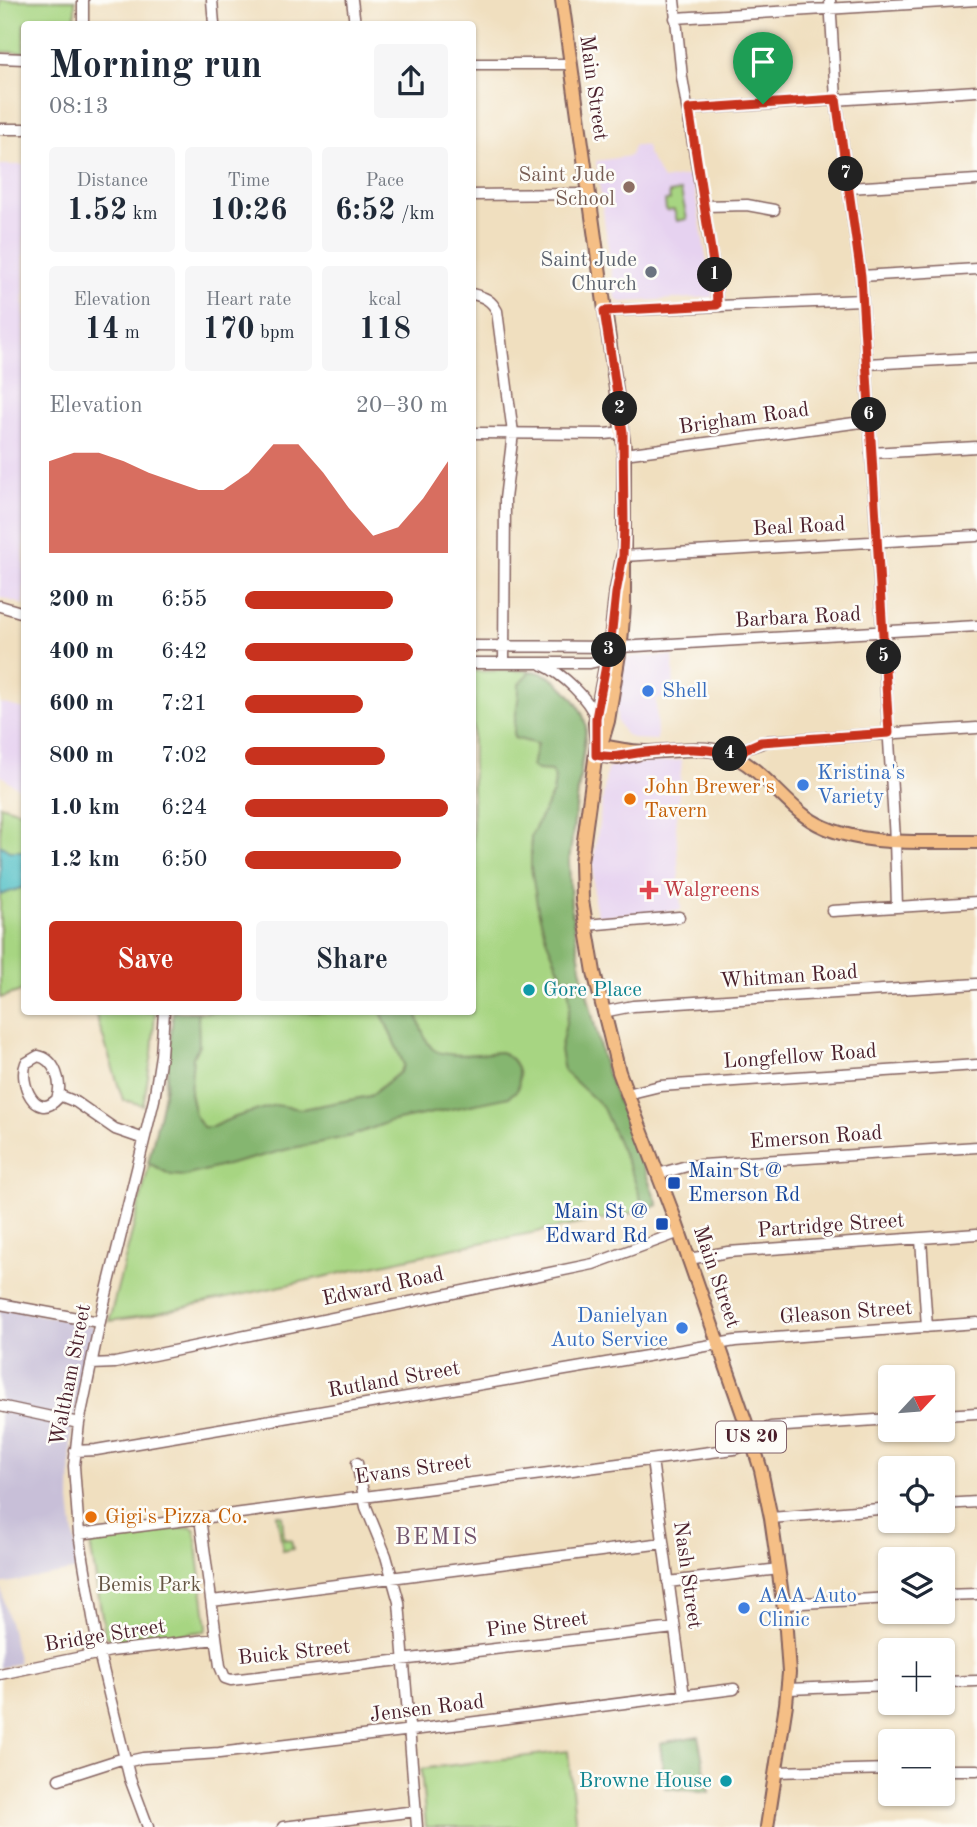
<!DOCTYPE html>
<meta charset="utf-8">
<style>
body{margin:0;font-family:"Old Standard TT",serif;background:#f6f6f7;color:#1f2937;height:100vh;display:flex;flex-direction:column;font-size:26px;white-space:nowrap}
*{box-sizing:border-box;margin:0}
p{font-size:23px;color:#747a83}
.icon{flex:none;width:38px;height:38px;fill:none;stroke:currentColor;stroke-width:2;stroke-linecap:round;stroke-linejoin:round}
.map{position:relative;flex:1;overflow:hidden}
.drawer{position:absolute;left:21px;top:21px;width:455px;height:994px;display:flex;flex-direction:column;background:#fff;border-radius:7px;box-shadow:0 2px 5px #0004}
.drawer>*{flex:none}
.needle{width:46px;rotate:64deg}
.tools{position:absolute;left:878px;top:1365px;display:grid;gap:14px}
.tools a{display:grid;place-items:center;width:77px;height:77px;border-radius:7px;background:#fff;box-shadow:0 2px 5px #0004;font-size:35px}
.pin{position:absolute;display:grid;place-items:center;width:60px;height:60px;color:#fff;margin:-72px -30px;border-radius:50% 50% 50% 0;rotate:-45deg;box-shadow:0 0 7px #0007}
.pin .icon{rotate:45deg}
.km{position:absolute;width:35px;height:35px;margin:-18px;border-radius:50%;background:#222;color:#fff;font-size:19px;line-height:35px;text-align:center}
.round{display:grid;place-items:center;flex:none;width:74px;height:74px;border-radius:7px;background:#f6f6f7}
.head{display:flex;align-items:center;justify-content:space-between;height:119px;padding:0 28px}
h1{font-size:38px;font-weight:600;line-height:52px}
.metrics{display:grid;grid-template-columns:repeat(3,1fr);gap:10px;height:119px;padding:7px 28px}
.metrics div{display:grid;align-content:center;border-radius:7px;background:#f6f6f7;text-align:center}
.metrics b{font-size:30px;font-weight:600}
.metrics small{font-size:19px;font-weight:400}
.metrics p{font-size:19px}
.chart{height:196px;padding:14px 28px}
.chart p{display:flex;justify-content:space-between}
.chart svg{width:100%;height:126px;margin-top:7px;fill:#c8321e;opacity:.7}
.button{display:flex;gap:14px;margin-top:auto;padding:14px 28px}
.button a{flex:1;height:80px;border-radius:7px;background:#c8321e;color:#fff;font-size:28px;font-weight:600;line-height:80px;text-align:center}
.button a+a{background:#f6f6f7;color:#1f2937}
ul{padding:0 28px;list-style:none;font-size:23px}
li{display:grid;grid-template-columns:112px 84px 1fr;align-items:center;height:52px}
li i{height:18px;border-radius:9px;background:#c8321e}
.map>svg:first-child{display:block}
</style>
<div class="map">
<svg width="977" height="1827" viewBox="0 0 977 1827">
<rect width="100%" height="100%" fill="#fdfcf7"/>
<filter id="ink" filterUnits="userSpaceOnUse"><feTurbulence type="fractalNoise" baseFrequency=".0143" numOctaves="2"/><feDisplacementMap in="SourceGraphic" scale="14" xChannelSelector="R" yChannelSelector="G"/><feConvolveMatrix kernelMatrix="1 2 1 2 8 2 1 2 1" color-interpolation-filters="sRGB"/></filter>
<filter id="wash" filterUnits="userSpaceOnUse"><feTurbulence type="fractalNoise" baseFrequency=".00686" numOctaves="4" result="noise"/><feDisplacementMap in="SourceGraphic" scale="28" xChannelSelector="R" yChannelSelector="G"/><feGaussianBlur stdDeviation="1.57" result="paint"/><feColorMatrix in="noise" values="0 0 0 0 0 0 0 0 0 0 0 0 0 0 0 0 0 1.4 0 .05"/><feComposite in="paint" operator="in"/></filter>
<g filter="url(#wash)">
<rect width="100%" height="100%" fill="#f0dfbf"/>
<path fill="#e6d2f0" d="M634,145L647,146V153L663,180L692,175L713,297L620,302L615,297L596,161L630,156Z
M0,165H24V605L0,597Z
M636,656H673L674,697L656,699L657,740L635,739L625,734L617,721V697L623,664L627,658Z
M0,703L24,709V792L0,775Z
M682,760L676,826L681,910L601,916L597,913L594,900L593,864L607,769L617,765Z"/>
<path fill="#c8bfd8" d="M0,1307L94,1326L71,1434L70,1502L78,1570L0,1584L19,1663L0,1668Z"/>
<path fill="#a7d582" stroke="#787a56" stroke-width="2" d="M0,0H75V24H24V52H0Z
M681,191L687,219L677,221L674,210L666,211L665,201L670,200L669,193Z
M473,671C493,672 518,668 538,672C560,677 586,711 586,733L569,862L571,909L581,968L605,1068L658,1205L625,1215L465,1246L144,1316L109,1321C134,1220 168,1115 173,1012H472Z
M0,805L24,812V990L0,998Z
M95,1012H155L152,1054L143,1105L123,1100Z
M277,1515H282L284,1539L291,1540L293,1549L283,1551Z
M191,1527L195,1530L207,1627L205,1631L114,1642L105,1635L90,1543L92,1540Z
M568,1751L576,1827H426L421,1769Z"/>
<path fill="#85b670" stroke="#686a4e" stroke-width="2" d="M530,671C555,672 581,702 586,725L569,862L571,909L581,968L605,1068L658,1205L644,1209L633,1176L602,1106L564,1071L560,1050L570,1005L569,993L547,941L538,910L531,868V836L553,793L555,778L551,771L537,770L532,766L537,744L514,738C513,719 520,702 519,684Z
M173,1012H198L199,1045L193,1057L190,1093L195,1115L203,1127H212L232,1118L275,1105L302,1109L370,1096L400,1072L404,1065L381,1012H416C420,1023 423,1038 431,1047C441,1060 484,1053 501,1052C517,1059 521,1072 518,1089L509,1097L389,1122L351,1136L293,1148L184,1176L171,1175L148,1163L166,1087Z
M698,1736L709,1792L665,1788L660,1743Z"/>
<path fill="#51c0c6" stroke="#4e7078" stroke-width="2" d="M0,845L9,851H24V887L0,895Z"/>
</g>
<g filter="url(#ink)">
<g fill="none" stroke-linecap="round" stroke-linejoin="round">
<g stroke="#84625f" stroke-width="13">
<path id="minor" d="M212,0L214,24
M352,0L355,24
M674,0L682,77L716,282L717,305
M830,0L836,99L861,276L895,840L897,907
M675,18L977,0
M83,24V0
M0,58L24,59
M472,64H570
M689,109L977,91
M0,129H24
M849,188L977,180
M472,195L588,194
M704,206L747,205L774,210
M861,276L977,269
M472,294C485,297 491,300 497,311L513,433L505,499L504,663
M604,311L862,300
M867,364L977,358
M472,433L605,434L623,432
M871,453L977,447
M624,454L869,421
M623,556L977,536
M0,606L24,613
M472,646L620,647L977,626
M472,663H590L611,658
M543,665C563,674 588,698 596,718
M738,758L747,748L768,741L977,728
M832,911L977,902
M586,925L679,917
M603,1012L633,1006L977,984
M38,1056C55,1059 63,1083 57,1099C36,1122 18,1082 26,1063Z
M627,1094L660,1086L977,1065
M59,1095L76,1102L115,1129L144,1139
M658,1174L687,1166L977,1147
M921,1239L927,1327
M689,1259L728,1252L977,1234
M0,1304L99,1322
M91,1364L115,1363L593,1264L680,1232
M0,1406L79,1423
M943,1415L977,1413
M750,1434L771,1427L891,1419
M75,1451L96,1450L735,1341L977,1323
M652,1460L684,1696
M357,1463L366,1507L386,1556L399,1602L417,1827
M943,1504L977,1502
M200,1518L220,1666L225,1678L231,1680L674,1628
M771,1518L891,1508
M79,1534L734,1449L753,1443
M668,1582L779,1569
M943,1595L977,1594
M212,1601L663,1543
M784,1604L891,1598
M0,1674L111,1651L216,1639
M943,1682L977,1681
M788,1689L891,1685
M125,1762L143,1758L219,1753L429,1728L734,1689
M943,1770H977
M775,1772L891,1769
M59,1779L124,1758
M148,1827L130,1779L99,1653L79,1534L74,1466L79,1423L103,1307L154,1100L161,1055L164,1012
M283,1827L416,1811"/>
</g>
<g stroke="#84625f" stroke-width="16">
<path id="major" d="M562,0L624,447V605L621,642L608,721L603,738L597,745
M623,556L616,593L611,639L595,723L597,745L581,862L582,900L594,972L619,1072L673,1214L746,1423L761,1470L771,1518L785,1616L789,1673L786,1704L767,1827
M597,745C613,748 630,752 645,752C671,752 700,745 725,753C757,763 779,797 805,816C849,849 924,841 977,842
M596,755L618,758L637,754"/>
</g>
<use href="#minor" stroke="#fff" stroke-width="10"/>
<use href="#major" stroke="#f5bf86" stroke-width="12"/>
</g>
</g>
<g fill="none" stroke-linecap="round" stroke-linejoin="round" filter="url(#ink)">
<g stroke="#fff" stroke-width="14">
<path id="route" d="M836,99L861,276L889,733L761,742L747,748L738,758C711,745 674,749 645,752C624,754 618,759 596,755V718L611,639L616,593L623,556L624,525L623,432L604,311L717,305L716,282L689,109Z"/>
</g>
<use href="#route" stroke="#c8321e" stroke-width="9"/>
</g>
<circle fill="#8d6e63" stroke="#fdfcf7" stroke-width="2.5" cx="629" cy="187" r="7"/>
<circle fill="#6b7280" stroke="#fdfcf7" stroke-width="2.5" cx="651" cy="272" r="7"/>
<g fill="#3f7fe0" stroke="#fdfcf7" stroke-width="2.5">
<circle cx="648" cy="691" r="7"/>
<circle cx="803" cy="785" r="7"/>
<circle cx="682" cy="1328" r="7"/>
<circle cx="744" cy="1608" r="7"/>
</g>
<g fill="#e8710a" stroke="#fdfcf7" stroke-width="2.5">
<circle cx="630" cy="799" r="7"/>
<circle cx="91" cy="1517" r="7"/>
</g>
<path fill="#e0444e" stroke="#fdfcf7" stroke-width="2.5" d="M645.5 879.5h7v7h7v7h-7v7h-7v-7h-7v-7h7z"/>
<g fill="#0f9aa8" stroke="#fdfcf7" stroke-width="2.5">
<circle cx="529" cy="990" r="7"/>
<circle cx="726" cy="1781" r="7"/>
</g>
<g fill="#1a4fb4" stroke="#fdfcf7" stroke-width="2.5">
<rect x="667" y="1176" width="14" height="14" rx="3.5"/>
<rect x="655" y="1217" width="14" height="14" rx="3.5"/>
</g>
<g text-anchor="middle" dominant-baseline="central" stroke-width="5" stroke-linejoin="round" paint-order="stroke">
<rect fill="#fdfcf7" stroke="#806168" stroke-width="2" x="716" y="1421.5" width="70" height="31" rx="5"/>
<g font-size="19" font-weight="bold" fill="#4a1f2b">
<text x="751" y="1437">US 20</text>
</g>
<g font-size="21" fill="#4a1f2b" stroke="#fdfcf7">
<text transform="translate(593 88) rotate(82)">Main Street</text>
<text transform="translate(744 419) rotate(-8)">Brigham Road</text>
<text transform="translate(799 527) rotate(-3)">Beal Road</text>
<text transform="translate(798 618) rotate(-3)">Barbara Road</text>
<text transform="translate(789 977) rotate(-4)">Whitman Road</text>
<text transform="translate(800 1057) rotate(-4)">Longfellow Road</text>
<text transform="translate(816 1138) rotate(-4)">Emerson Road</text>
<text transform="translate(831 1226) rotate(-4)">Partridge Street</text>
<text transform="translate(716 1277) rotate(71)">Main Street</text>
<text transform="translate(383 1287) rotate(-12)">Edward Road</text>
<text transform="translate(846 1313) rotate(-4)">Gleason Street</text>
<text transform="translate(71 1375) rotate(-79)">Waltham Street</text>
<text transform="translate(394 1380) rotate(-10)">Rutland Street</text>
<text transform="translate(413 1470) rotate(-8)">Evans Street</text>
<text transform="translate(687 1575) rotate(82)">Nash Street</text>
<text transform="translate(537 1625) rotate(-7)">Pine Street</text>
<text transform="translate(105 1636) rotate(-9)">Bridge Street</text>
<text transform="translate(294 1653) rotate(-6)">Buick Street</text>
<text transform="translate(427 1709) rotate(-7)">Jensen Road</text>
</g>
<g font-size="21" fill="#785e54" stroke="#fdfcf7" text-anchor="end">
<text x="615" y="175">Saint Jude<tspan x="615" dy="24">School</tspan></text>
</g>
<g font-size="21" fill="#5b616d" stroke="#fdfcf7" text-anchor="end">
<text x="637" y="260">Saint Jude<tspan x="637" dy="24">Church</tspan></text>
</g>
<g font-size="21" fill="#366cbe" stroke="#fdfcf7" text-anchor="start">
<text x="662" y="691">Shell</text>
<text x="817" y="773">Kristina's<tspan x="817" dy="24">Variety</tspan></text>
<text x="668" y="1316" text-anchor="end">Danielyan<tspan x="668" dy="24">Auto Service</tspan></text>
<text x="758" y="1596">AAA Auto<tspan x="758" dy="24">Clinic</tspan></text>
</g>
<g font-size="21" fill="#c56008" stroke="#fdfcf7" text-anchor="start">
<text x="644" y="787">John Brewer's<tspan x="644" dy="24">Tavern</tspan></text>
<text x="105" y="1517">Gigi's Pizza Co.</text>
</g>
<g font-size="21" fill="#be3a42" stroke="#fdfcf7" text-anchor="start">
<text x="663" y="890">Walgreens</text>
</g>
<g font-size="21" fill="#0d838f" stroke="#fdfcf7" text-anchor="start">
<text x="543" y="990">Gore Place</text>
<text x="712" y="1781" text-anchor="end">Browne House</text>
</g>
<g font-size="21" fill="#164399" stroke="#fdfcf7" text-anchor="start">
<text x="688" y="1171">Main St @<tspan x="688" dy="24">Emerson Rd</tspan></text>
<text x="648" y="1212" text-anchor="end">Main St @<tspan x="648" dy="24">Edward Rd</tspan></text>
</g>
<g font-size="21" fill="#665645" stroke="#fdfcf7">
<text x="149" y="1585">Bemis Park</text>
</g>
<g font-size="23" letter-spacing="2" fill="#71526b" stroke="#fdfcf7">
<text x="437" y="1537">BEMIS</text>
</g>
</g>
</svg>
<div class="tools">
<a><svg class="needle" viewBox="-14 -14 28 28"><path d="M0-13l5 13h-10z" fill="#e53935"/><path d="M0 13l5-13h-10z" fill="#747a83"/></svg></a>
<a><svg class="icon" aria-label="locate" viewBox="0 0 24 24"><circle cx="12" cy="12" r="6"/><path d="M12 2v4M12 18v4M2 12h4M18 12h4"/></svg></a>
<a><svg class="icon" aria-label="layers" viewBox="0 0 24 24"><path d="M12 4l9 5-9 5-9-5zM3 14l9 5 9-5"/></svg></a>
<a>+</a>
<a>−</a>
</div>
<div class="pin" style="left:763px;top:104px;background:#1e9e55"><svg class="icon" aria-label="arrive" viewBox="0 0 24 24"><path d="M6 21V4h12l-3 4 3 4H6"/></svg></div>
<b class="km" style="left:715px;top:275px">1</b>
<b class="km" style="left:620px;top:409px">2</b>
<b class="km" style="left:609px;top:650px">3</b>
<b class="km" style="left:730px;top:754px">4</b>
<b class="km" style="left:884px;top:657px">5</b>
<b class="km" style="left:869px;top:415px">6</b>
<b class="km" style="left:846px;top:174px">7</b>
<section class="drawer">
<div class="head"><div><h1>Morning run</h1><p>08:13</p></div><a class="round"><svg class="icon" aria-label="share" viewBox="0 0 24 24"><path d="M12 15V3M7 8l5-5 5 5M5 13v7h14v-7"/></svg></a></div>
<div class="metrics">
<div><p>Distance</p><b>1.52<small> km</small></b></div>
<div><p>Time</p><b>10:26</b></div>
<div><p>Pace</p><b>6:52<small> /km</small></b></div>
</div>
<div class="metrics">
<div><p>Elevation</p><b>14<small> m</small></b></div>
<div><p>Heart rate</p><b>170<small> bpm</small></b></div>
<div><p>kcal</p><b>118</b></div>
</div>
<div class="chart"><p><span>Elevation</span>20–30 m</p>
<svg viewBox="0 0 160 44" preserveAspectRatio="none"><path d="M0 44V12L10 9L20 9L30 12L40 16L50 19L60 22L70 22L80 16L90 6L100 6L110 16L120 28L130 38L140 35L150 25L160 12V44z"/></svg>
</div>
<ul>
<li><b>200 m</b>6:55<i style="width:73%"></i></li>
<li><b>400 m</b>6:42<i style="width:83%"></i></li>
<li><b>600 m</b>7:21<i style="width:58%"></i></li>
<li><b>800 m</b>7:02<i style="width:69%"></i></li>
<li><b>1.0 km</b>6:24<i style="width:100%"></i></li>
<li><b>1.2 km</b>6:50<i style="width:77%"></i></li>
</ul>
<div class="button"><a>Save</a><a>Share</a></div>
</section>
</div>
